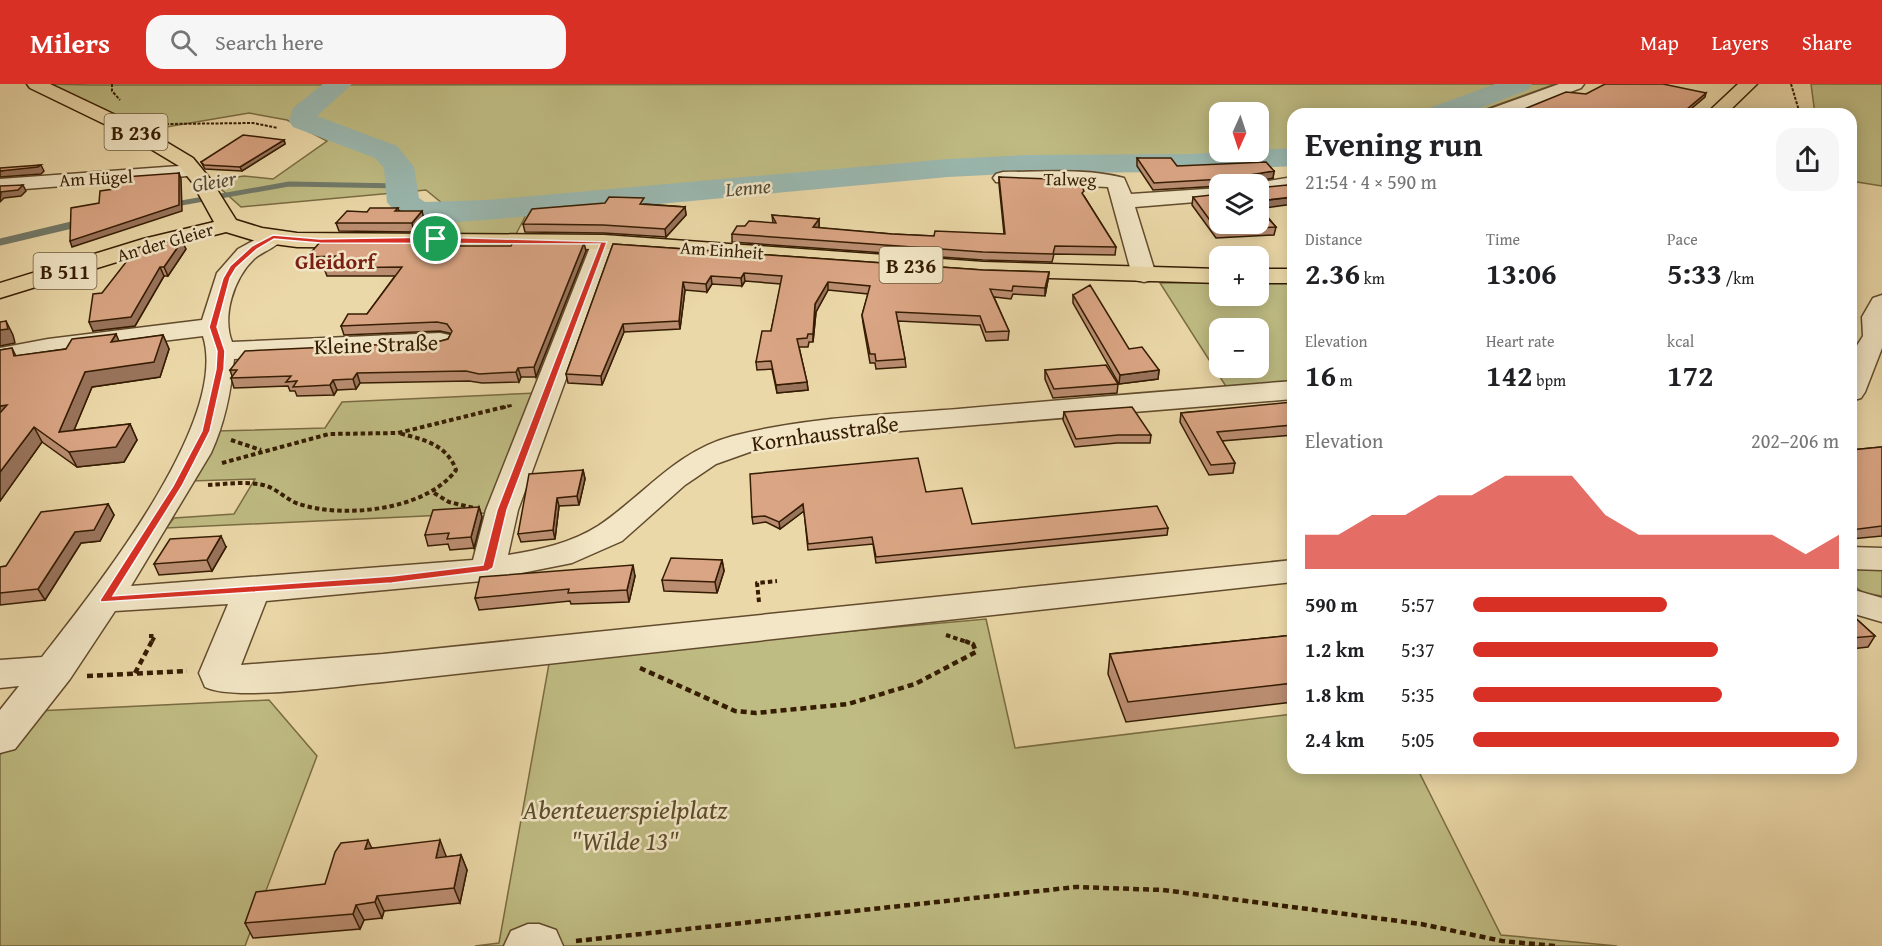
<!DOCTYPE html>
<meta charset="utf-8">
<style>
body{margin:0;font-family:"Gentium Book Plus",serif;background:#f6f6f6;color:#202124;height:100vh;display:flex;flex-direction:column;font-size:22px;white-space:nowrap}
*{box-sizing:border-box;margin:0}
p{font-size:20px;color:#757577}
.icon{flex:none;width:33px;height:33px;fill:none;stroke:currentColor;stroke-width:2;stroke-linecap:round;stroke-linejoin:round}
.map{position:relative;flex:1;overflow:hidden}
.drawer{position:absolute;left:1287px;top:24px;width:570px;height:666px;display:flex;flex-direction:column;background:#fff;border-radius:18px;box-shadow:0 3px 15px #0003}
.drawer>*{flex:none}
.needle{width:39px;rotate:183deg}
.fabs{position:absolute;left:1209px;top:18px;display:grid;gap:12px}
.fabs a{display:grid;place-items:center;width:60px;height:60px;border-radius:12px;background:#fff;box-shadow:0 3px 15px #0003;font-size:30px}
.pin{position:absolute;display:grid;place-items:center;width:51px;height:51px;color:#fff;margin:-26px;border:3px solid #fff;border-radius:50%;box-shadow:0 2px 6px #0007}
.round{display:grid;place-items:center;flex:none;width:63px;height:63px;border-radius:18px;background:#f6f6f6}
.summary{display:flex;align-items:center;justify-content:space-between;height:102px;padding:0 18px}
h1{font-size:33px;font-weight:600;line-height:45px}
.figures{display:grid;grid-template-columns:repeat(3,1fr);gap:9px;height:102px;padding:6px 18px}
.figures div{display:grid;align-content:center}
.figures b{font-size:30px;font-weight:600}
.figures small{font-size:16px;font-weight:400}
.figures p{font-size:16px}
.chart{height:168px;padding:12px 18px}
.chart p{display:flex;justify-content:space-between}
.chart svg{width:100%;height:108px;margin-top:6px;fill:#d93025;opacity:.7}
ul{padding:0 18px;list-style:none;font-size:20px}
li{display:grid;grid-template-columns:96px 72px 1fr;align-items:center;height:45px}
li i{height:15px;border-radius:8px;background:#d93025}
header{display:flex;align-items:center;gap:36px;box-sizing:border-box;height:84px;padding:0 30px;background:#d93025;color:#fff}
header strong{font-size:28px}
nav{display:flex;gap:33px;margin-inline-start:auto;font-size:21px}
.search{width:420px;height:54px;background:#f6f6f6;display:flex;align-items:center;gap:15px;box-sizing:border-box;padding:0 21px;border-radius:18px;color:#757577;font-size:22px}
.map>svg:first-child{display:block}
</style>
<header>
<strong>Milers</strong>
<div class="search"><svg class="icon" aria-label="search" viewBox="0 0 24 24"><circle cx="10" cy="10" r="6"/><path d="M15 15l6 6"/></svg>Search here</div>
<nav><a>Map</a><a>Layers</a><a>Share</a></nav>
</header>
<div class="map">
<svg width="1882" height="862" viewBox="0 0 1882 862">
<rect width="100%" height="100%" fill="#ebd8a8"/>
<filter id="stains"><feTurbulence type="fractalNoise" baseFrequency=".00333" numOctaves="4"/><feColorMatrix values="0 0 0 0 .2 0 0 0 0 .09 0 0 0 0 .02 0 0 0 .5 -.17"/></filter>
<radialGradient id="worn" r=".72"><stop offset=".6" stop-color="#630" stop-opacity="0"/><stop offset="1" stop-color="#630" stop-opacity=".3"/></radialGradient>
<path fill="#bfbc83" stroke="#7a6c42" stroke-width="1.5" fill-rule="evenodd" d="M45,0L91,1L1555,0L1472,30H1293V77L1009,76L844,90L729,104L534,116L516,150L432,151L449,125L426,106L241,123L212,97L244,92L273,95L327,57L287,36L249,29L137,48ZM1220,28H1258V68H1220Z
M1811,0H1882V102L1851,97V30H1815Z
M1293,197V299L1227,304L1160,199L1219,198L1220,212H1258L1259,198ZM1220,244H1258V284H1220Z
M536,309L488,429L166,444L174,434L234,430L255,395L191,397L216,347L325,344L342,318Z
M1851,481L1882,483V512L1864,509L1851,500Z
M986,535L1015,664L1293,630V684H1417L1501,851L1617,862H475L499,859L550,574Z
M269,616L317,672L245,862H0V671L36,627Z"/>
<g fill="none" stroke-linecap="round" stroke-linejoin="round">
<path stroke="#727a6a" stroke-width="5" d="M170,121L289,100L402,102
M70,142L81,139"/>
<path stroke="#727a6a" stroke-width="7" d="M0,158L76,140"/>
<path fill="#9ab8b0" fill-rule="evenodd" d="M323,0H352L317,32L397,62L414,83L419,114L425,118L487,116L948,75L1026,71L1191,70L1293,64V82L1191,88L1026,89L948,93L487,136C455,137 408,148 387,118L384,84L375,74L293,43L289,37L293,24Z
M1495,0H1532L1528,6L1464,30H1425L1429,24Z"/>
<g stroke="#624b2c" stroke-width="3">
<path id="minor" d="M1559,0H1584L1581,4L1511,30H1485L1487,26Z
M193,81L200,83L203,87L200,91L0,107V95Z
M1003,88C1043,88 1086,84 1124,94L1131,110L1220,104V116L1135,123L1156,191L1153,196L1144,198L1135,196L1132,191L1108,103L996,98L993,94L996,90Z
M1293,93V105L1258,110V100H1250Z
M273,146L281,148L284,153C277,164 263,167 254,175C233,195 222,233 232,258L440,249L449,251L453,257L449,263L440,265L234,275C231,308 225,338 211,369L131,502L473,476L486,426L592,158L596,153H612L616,158L518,426L508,471C540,466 571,459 598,442C646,410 674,368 733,352C806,333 883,331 958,325C1070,315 1181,306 1293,297V315L840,352L761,364L716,380L685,401L622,457L572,479L482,497L266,517L241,581L383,570L1293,476V498L383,598C345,601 235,618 205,603L199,589L228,520L115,527L70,595L15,665L0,669V626L19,602L0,604V576L42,573C94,506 230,338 203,252L48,271L0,280V264L48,255L202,236L217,189L238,165Z
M1882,211V264L1865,308L1861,314L1851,317V271L1863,252L1862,233L1873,214Z
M1851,463L1882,464V486L1851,485Z
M1851,505L1882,514V538L1851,529Z
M528,840H539L556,846L563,862H504L511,847Z"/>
</g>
<g stroke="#351c02" stroke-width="3">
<path id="major" d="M27,0H50L143,44L193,74L211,96L236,136L262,144L297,149L604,151L983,178L1220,185V199L983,192L604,165L297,163L259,158L226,148L159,165L0,214V199L143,155L214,138L192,98L179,82L129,52L30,4Z
M1738,0H1757L1726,30H1706Z
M1258,185H1293V199H1258Z"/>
</g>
<path stroke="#351c02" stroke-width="2" stroke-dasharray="3 1.5" stroke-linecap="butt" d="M112,0V7L120,16
M1791,0L1800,30
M166,40L253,39L278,44"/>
<path stroke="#351c02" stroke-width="3" stroke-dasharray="4 2" stroke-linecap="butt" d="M502,324L513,321"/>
<path stroke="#351c02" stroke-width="4" stroke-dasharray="4.5 3" stroke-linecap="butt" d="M231,356L261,366
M222,379L329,350L398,349L508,322
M208,401C226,400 245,397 263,401C277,404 286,416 299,420C344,435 427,426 456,386C447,360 422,355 398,349
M434,409L449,418L474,424
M759,518L757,499L777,497
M946,551L970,559
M149,552H155L151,559"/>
<path stroke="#351c02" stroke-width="4.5" stroke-dasharray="6 4" stroke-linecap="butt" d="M640,584L735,627L756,629L848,620L915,600L976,568L973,560L965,557
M135,589L152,557
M87,592L187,587
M576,857L1076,803L1163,806L1421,840L1502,857L1555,862"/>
<use href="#minor" fill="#f2e6c6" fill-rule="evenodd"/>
<use href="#major" fill="#ebd8a8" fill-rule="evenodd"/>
</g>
<path fill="#bb8e72" stroke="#351c02" stroke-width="1.5" d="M284,56L285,60L242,87L205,85L201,78Z
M1137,74L1177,82L1274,87L1273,94L1257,97V100H1220V102L1153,106L1137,82Z
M999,93L1084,112L1116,163L1115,171L1054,170L1052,178L983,176L732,158V150L745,142L773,139L772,131L819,135V144L892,150L934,152L1004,150L999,100Z
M1193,113L1260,124L1276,143L1274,151L1216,154L1192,121Z
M645,120L685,123L686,131L666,153L604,149L525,148L523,140Z
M398,124L399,127L424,135L414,148L339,147L336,139L367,128Z
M613,160L983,186L1049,188L1048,196L1045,212L1013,210L1011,215L994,213L1009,247L1008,256L986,257L980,241L898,237L905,275L906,283L876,285L875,279H870L863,239L862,231L868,210L828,206L816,228L813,258H809L808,263H799L807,298L808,306L777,309L772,285L757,286L756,278L771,247L781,200L745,197L742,202L712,200L707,208L685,206L680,245L624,248L602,301L568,299L566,290Z
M451,162L586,167L536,293H521L519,298L482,299L469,297L360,299L356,305L337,306L334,311L297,312L295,307H290L288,302L234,304L231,294L232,292L230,286L437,258L448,255L451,250L449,249L440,247L344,251L341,242L367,230L395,192H327L324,184L327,181H310L307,173Z
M186,165L168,192H164L135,242L93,247L102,209Z
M1073,211L1129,265L1159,286L1158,295L1119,300L1073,219Z
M163,251L169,265L160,293L92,303L74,346L130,340L137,356L124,378L77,383L42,358L0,417V266L12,264L16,272Z
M1045,286L1118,300L1117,309L1053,314L1045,295Z
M1293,320V351L1222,357L1235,379L1233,389L1209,391L1180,338L1181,329Z
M1064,328L1151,351L1150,359H1117L1075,363L1063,336Z
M1882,363V452L1851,455V366Z
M583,386L585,395L579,421L559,422L555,455L521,458L518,450Z
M926,408L972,440L1168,444L1167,451L876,479L873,460L808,466L804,427L780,445L766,438L753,440L752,433Z
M108,420L114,431L100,457L81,459L45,516L0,521V483L6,482Z
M479,423L482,433L474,464L450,466L448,460L428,462L425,451Z
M226,463L212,487L159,491L154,480Z
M722,476L724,487L717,509L664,507L662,496Z
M635,492L629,518L571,520L570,517L479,526L475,514Z
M1851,530L1875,552L1868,563L1851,565Z
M1293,551V618L1126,638L1108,590L1110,570Z
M372,764L446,772V773L461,771L467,786L460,819L384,827L382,834L364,836L360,845L253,854L245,839L325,800Z"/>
<path fill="#99745c" stroke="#351c02" stroke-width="1.5" d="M1706,9L1705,13L1685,30H1681Z
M284,56L285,60L242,87L240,83Z
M41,81L44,87L41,90L0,93V87Z
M1274,87L1273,94L1248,99L1249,91Z
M179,89L181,95L182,127L72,163L70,157Z
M23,101L26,107L21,112L4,114L0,118L1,107Z
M1293,113V120L1258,125V117Z
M685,123L686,131L666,153L665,145Z
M422,127L424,135L414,148L412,139Z
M819,135V143L814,151L813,143Z
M182,157L186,165L168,192L164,183Z
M584,159L586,167L536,293L534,283Z
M160,183L164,192L135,242L93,247L89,238Z
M1049,188L1048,196L1045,212V204Z
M744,189L745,197L742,202L741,194Z
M711,192L712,200L707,208L706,200Z
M683,198L685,206L680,245L679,237Z
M828,198V206L816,228L813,258V250L815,220Z
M6,237L13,251L15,259L0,262V244Z
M623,240L624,248L602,301L601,292Z
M116,250L122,264L111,258Z
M163,251L169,265L160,293L92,303L67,363L59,348L85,288Z
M518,284L521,293L519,298L516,288Z
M1159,286L1158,295L1119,300L1120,291Z
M357,289L360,299L356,305L353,295Z
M333,296L337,306L334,311L330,301Z
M807,298L808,306L777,309L776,301Z
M7,321L0,338V322Z
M130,340L137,356L124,378L77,383L69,368Z
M34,343L42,358L0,417V388Z
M583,386L585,395L579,421L577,412Z
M557,414L559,422L555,455L553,446Z
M108,420L114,431L100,457L81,459L45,516L38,505L75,448Z
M803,420L804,427L780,445L779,438Z
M479,423L482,433L474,464L471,453Z
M221,452L226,463L212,487L207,476Z
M722,476L724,487L717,509L715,498Z
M633,481L635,492L629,518L627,506Z
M368,756L375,771L365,765Z
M440,756L446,772L442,789L436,774Z
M461,771L467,786L460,819L454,804Z
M377,812L384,827L382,834L375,818Z
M356,821L364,836L360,845L353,830Z"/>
<path fill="#daa584" stroke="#351c02" stroke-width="1.5" d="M1605,0H1663L1706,9L1681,30H1512L1566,8L1586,10Z
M243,51L284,56L240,83L204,81L201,78Z
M1137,74H1171L1177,82L1266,78L1274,87L1249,91L1250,94L1257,95V100H1223V95L1154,99Z
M41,81L38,83L0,87V84Z
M179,89V121L70,157L71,124L99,119L100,107L114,105L124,93Z
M999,93L1079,96L1084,107L1082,109L1116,163L1055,162L1053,170L983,168L732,150L737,142H745L749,137L776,139L772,131L819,135L813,143L892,150L934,152L935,147L1005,150Z
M23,101L18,106L0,108V102Z
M1287,101L1293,108V113L1258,117V104Z
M1220,110V140H1258V123L1276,143L1217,146L1193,113Z
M609,113L644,114L640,120L685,123L665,145L603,141L523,140L532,125L605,119Z
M370,124H398L395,127H422L412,139H336L347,127L367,128Z
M182,157L164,183H160L131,233L89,238L93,210L102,209L137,164L155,159Z
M321,157H398L451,162H511L513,158L584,159L534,283L518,284L516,288L479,290L466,287L357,289L353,295L333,296L330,301L293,303L297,297L286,298L291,292L231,294L237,286H230L245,267L437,258L448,255L452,247L447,240L437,238L341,242L348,230H367L402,183L324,184L335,172L307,173Z
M613,160L983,186L1049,188L1045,204L1013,202L1012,207L990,205L1009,247L986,248L980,232L896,228L905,275L876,277L875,270H870L862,231L870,202L828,198L815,220L813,250H808L807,254L797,255L807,298L776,301L771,277L756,278L762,247H771L782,192L744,189L741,194L711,192L706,200L683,198L679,237L623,240L601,292L566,290Z
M1090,201L1129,265L1142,263L1159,286L1120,291L1073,211Z
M6,237L8,245L0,246V238Z
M116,250L111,258L163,251L154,278L85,288L59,348L130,340L116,363L69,368L34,343L0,388V329L7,321L0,322V266L12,264L14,272L66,265L72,255Z
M1106,281L1118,300L1054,305L1045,286Z
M1292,318L1293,320V341L1217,348L1235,379L1211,381L1181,329Z
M1132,323L1151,351H1118L1076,355L1064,328Z
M1881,363H1882V442L1851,446V366Z
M918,374L926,408L962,404L972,440L1157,422L1168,444L876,473L872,453L808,460L803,420L779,438L765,432L752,433L750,390Z
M583,386L577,412L557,414L553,446L518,450L529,390Z
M108,420L94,446L75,448L38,505L0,509V483L6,482L41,428Z
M479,423L471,453L447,455L449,449L425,451L433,426Z
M221,452L207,476L154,480L170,455Z
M671,474L722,476L715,498L662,496Z
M633,481L627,506L568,509L569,505L475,514L480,493Z
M1851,530L1875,552L1851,554Z
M1293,551V599L1128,618L1110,570Z
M368,756L365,765L440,756L436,774L461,771L454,804L377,812L375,818L356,821L353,830L245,839L256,808L325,800L335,768L341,759Z"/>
<path fill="#d93025" stroke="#fff" stroke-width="1.5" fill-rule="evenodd" d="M273,151L320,155L436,153L607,158L507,426L493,484L488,487L392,499L101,518L100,516L173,402L202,347L216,285L217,267L209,243L223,194L230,182L252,162ZM274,155L320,159L600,160L497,426L483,481L392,492L113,512L182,402L210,347L224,285L225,267L217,243L230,194L236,184L257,165Z"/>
<g text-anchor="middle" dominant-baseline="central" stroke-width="5" stroke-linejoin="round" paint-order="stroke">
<g font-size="18" fill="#351c02" stroke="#f2e6c6">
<text transform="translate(96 94) rotate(-3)">Am Hügel</text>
<text transform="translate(1070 95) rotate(1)">Talweg</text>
<text transform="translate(165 158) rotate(-16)">An der Gleier</text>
<text transform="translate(722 166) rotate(4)">Am Einheit</text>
</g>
<g font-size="20" font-style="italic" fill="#534b36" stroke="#f2e6c6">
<text transform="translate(214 97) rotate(-10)">Gleier</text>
<text transform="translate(748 103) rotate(-5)">Lenne</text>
</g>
<g fill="#f2e6c6" stroke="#6e593d" stroke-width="1.5">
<rect x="104.5" y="30" width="63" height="36" rx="4.5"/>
<rect x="879.5" y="163" width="63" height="36" rx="4.5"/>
<rect x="33.5" y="169" width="63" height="36" rx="4.5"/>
</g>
<g font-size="21" font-weight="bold" fill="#351c02">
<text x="136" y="48">B 236</text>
<text x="911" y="181">B 236</text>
<text x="65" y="187">B 511</text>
</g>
<g font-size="22" font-weight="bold" fill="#7a1f14" stroke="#f2e6c6">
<text x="335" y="177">Gleidorf</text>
</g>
<g font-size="22" fill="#351c02" stroke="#f2e6c6">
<text transform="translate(376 260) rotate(-2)">Kleine Straße</text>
<text transform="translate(825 349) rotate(-8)">Kornhausstraße</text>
</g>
<g font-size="27" font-style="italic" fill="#5e4c29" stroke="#f2e6c6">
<text x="625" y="725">Abenteuerspielplatz<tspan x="625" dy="31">"Wilde 13"</tspan></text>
</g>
</g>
<rect width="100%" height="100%" filter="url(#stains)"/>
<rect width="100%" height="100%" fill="url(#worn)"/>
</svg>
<div class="fabs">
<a><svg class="needle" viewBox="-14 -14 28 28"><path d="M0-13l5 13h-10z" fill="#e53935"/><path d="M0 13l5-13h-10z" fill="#757577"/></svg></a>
<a><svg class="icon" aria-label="layers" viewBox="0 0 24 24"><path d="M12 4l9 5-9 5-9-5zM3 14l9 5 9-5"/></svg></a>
<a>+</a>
<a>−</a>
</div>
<div class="pin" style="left:436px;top:155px;background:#1e9e55"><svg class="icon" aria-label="arrive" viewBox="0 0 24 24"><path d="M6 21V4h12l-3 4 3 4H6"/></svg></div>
<section class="drawer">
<div class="summary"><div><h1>Evening run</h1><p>21:54 · 4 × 590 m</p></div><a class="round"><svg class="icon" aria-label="share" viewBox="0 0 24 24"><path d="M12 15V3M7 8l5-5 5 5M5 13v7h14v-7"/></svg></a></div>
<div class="figures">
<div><p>Distance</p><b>2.36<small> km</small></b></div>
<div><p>Time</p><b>13:06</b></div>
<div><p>Pace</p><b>5:33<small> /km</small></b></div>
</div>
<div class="figures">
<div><p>Elevation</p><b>16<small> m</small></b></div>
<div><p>Heart rate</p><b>142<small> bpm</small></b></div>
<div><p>kcal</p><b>172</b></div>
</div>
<div class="chart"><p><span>Elevation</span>202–206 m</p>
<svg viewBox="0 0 160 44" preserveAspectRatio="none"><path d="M0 44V30L10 30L20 22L30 22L40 14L50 14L60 6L70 6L80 6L90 22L100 30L110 30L120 30L130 30L140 30L150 38L160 30V44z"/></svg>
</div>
<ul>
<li><b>590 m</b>5:57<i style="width:53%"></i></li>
<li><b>1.2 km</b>5:37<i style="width:67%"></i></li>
<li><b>1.8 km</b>5:35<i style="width:68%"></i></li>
<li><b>2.4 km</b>5:05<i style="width:100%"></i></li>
</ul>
</section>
</div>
